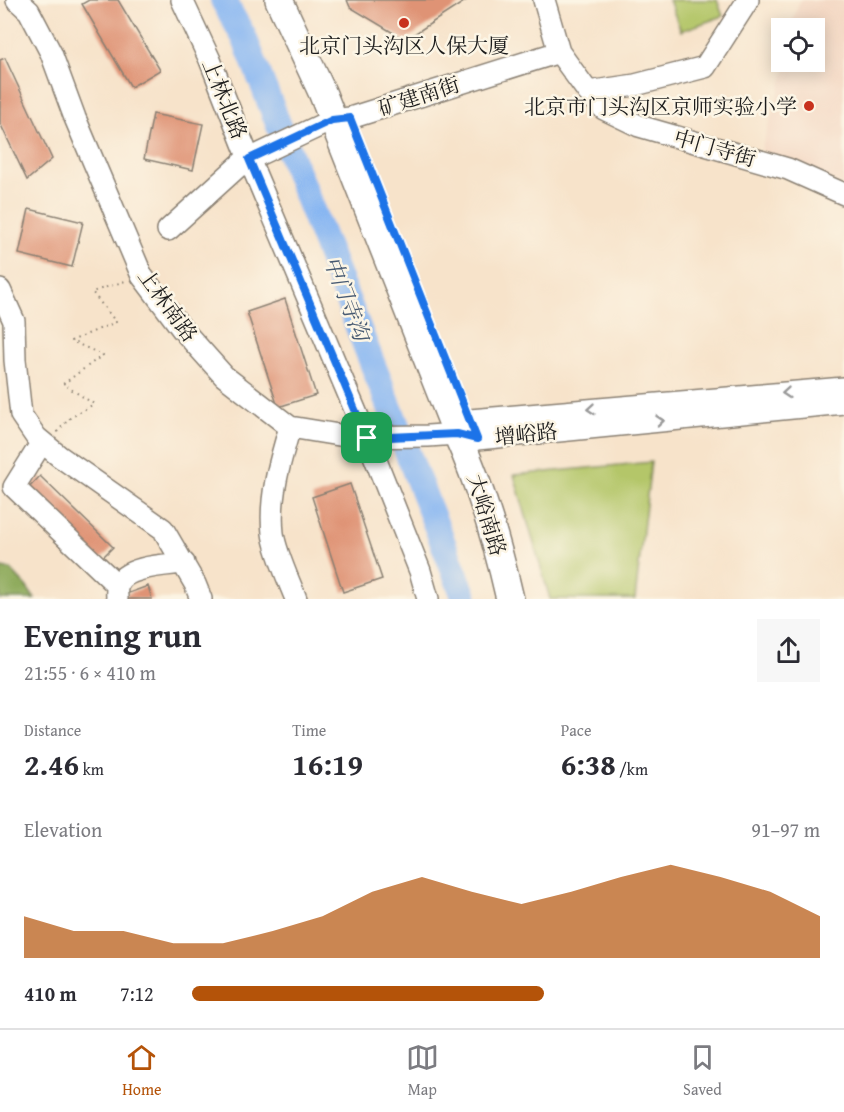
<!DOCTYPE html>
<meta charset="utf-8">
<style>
body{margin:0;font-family:"Gentium Book Plus","Noto Serif SC",serif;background:#f7f7f7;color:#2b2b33;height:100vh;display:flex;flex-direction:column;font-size:22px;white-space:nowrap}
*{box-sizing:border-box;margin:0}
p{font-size:20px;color:#7c7c81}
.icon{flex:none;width:33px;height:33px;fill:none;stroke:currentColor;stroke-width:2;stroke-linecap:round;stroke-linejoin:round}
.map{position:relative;height:599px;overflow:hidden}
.panel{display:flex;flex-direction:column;background:#fff;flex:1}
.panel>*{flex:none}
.tools{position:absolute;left:771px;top:18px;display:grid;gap:12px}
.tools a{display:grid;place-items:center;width:54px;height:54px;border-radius:0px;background:#fff;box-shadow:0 3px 15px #0003;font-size:30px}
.pin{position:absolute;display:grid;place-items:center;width:51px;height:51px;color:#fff;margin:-26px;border-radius:12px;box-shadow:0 3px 9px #0006}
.round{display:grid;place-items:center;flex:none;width:63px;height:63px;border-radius:0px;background:#f7f7f7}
.summary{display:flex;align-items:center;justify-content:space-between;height:102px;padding:0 24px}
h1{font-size:33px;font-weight:800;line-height:45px}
.metrics{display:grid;grid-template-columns:repeat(3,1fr);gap:9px;height:102px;padding:6px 24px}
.metrics div{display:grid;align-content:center}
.metrics b{font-size:30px;font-weight:800}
.metrics small{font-size:16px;font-weight:400}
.metrics p{font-size:16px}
.chart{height:168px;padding:12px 24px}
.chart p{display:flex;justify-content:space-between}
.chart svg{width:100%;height:108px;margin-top:6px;fill:#b45309;opacity:.7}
ul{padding:0 24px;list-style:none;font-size:20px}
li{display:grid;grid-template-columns:96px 72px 1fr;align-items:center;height:45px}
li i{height:15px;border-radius:8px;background:#b45309}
.tab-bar{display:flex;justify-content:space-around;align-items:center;height:84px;border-top:2px solid #e1e1e2;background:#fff;font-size:16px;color:#7c7c81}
.tab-bar a{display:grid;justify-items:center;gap:3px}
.tab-bar .selected{color:#b45309}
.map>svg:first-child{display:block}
</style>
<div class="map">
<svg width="844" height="599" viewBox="0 0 844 599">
<rect width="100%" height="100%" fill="#fcf5e5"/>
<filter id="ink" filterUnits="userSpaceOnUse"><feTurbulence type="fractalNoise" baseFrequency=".0167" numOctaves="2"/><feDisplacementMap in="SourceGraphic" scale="12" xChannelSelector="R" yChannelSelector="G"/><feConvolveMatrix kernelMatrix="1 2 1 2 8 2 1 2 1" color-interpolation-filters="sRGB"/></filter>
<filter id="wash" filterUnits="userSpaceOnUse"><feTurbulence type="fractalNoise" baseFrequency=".008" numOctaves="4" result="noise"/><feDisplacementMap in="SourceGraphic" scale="24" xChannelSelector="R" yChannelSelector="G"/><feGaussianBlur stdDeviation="1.35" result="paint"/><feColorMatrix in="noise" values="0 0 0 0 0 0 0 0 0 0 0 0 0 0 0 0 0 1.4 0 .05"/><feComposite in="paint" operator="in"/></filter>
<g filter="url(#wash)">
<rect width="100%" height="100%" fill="#f7e3ca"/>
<path fill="#f3d4bf" d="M800,0H844V187L761,150L788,62H814V28H790Z"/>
<path fill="#b4c669" stroke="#687142" stroke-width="1.5" d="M669,0H717L723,16L681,31Z
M651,462L635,599H550L514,475Z"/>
<path fill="#8fab5d" stroke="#56643c" stroke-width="1.5" d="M0,568L10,569L26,586L35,599H0Z"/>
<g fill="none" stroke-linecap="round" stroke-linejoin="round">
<path stroke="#87b6f2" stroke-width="26" d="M223,0L244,37L465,599"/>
</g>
<g id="blocks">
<path fill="#df9375" d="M89,0H118L160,70L131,87L82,4Z
M347,0H467L405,40L350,7Z
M5,58L52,159L27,180L0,123V60Z
M153,114L203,124L193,170L144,159Z
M29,209L83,222L72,267L19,254Z
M285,299L316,395L278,407L247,312Z
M40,476L113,547L98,562L26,491Z
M350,484L382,579L343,592L312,497Z
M148,586L152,599H127L126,594Z"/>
</g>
</g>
<g filter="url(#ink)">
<use href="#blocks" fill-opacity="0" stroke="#8a8073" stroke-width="1.5"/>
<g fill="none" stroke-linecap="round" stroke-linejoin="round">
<g stroke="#8a8073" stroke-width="24">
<path id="minor" d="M17,0L29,11L51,53L75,118L142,276L182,329L224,376L290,427L351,437L428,436L457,434L477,439L844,403
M182,0L210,60L249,159L367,438L420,571L428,599
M544,0L559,52L588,92L604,109L639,126L788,169L844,194
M588,92L635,85L705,67L748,0
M168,230L243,162L332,120L350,118L559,52
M0,290L14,321L15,360L21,415L36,437L59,456L163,529L195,584L201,599
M290,427C280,461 269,497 273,533C275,551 289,581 296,599
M457,434L470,420L844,388
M42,442L14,487L117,585
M117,599C117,595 116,588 118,585C125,566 167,565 184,563"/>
</g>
<g stroke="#8a8073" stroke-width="30">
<path id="major" d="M279,0L322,92L457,434C481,487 497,542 510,599"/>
</g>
<path stroke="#8a8073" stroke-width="2" stroke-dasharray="1.5 4.5" stroke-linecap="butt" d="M57,432L70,418L94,404L63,384L103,355L71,341L116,322L92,292L125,281"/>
<use href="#minor" stroke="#fff" stroke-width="21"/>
<use href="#major" stroke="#fff" stroke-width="27"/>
</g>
<defs><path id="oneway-chevron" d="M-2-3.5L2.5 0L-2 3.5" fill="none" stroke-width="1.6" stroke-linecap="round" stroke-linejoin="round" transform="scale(1.5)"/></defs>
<g stroke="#999">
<use href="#oneway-chevron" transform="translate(786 393) rotate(175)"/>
<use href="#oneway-chevron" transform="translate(591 409) rotate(175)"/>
<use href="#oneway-chevron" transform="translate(660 421) rotate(-6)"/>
</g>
</g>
<g fill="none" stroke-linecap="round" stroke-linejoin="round" filter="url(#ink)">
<g stroke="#fff" stroke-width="12">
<path id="route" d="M350,118L462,401L477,439L457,434L367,438L249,159L332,120Z"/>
</g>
<use href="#route" stroke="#1a73e8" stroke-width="8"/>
</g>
<g fill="#c8321e" stroke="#fcf5e5" stroke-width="2">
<circle cx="404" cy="23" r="6"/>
<circle cx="809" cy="106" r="6"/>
</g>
<g text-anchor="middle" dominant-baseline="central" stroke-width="5" stroke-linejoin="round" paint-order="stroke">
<g font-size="21" fill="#1c1c1c" stroke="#fcf5e5">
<text x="404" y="45">北京门头沟区人保大厦</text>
<text x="797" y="106" text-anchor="end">北京市门头沟区京师实验小学</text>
</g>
<g font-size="21" fill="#1c1c1c" stroke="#fcf5e5">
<text transform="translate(419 96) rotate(-18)">矿建南街</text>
<text transform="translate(225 99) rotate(68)">上林北路</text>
<text transform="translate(715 148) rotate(16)">中门寺街</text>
<text transform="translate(168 305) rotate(54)">上林南路</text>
<text transform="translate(526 434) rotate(-6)">增峪路</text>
<text transform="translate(487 515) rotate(73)">大峪南路</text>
</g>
<g font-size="22" font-style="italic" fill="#475a72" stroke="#fcf5e5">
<text transform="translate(347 298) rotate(69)">中门寺沟</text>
</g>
</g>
</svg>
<div class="tools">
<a><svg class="icon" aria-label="locate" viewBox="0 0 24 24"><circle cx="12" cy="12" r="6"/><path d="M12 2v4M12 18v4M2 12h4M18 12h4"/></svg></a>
</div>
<div class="pin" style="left:367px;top:438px;background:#1e9e55"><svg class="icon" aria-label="arrive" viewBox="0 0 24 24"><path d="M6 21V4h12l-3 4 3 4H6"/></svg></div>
</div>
<section class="panel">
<div class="summary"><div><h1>Evening run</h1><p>21:55 · 6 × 410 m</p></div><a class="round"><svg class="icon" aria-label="share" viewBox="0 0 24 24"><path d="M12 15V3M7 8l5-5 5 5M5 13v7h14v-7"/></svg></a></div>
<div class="metrics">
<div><p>Distance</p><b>2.46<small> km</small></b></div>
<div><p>Time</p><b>16:19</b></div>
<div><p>Pace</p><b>6:38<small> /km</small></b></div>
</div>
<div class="chart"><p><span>Elevation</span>91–97 m</p>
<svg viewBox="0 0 160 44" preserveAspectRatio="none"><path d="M0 44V27L10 33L20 33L30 38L40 38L50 33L60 27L70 17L80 11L90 17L100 22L110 17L120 11L130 6L140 11L150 17L160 27V44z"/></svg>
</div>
<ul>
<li><b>410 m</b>7:12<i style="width:56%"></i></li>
</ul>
</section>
<nav class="tab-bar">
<a class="selected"><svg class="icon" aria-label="home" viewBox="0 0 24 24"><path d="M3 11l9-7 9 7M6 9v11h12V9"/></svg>Home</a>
<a><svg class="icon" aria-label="map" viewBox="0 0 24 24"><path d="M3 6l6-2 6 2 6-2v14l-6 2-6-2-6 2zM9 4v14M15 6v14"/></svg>Map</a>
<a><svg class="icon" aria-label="saved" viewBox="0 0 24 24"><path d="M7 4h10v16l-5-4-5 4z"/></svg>Saved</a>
</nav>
